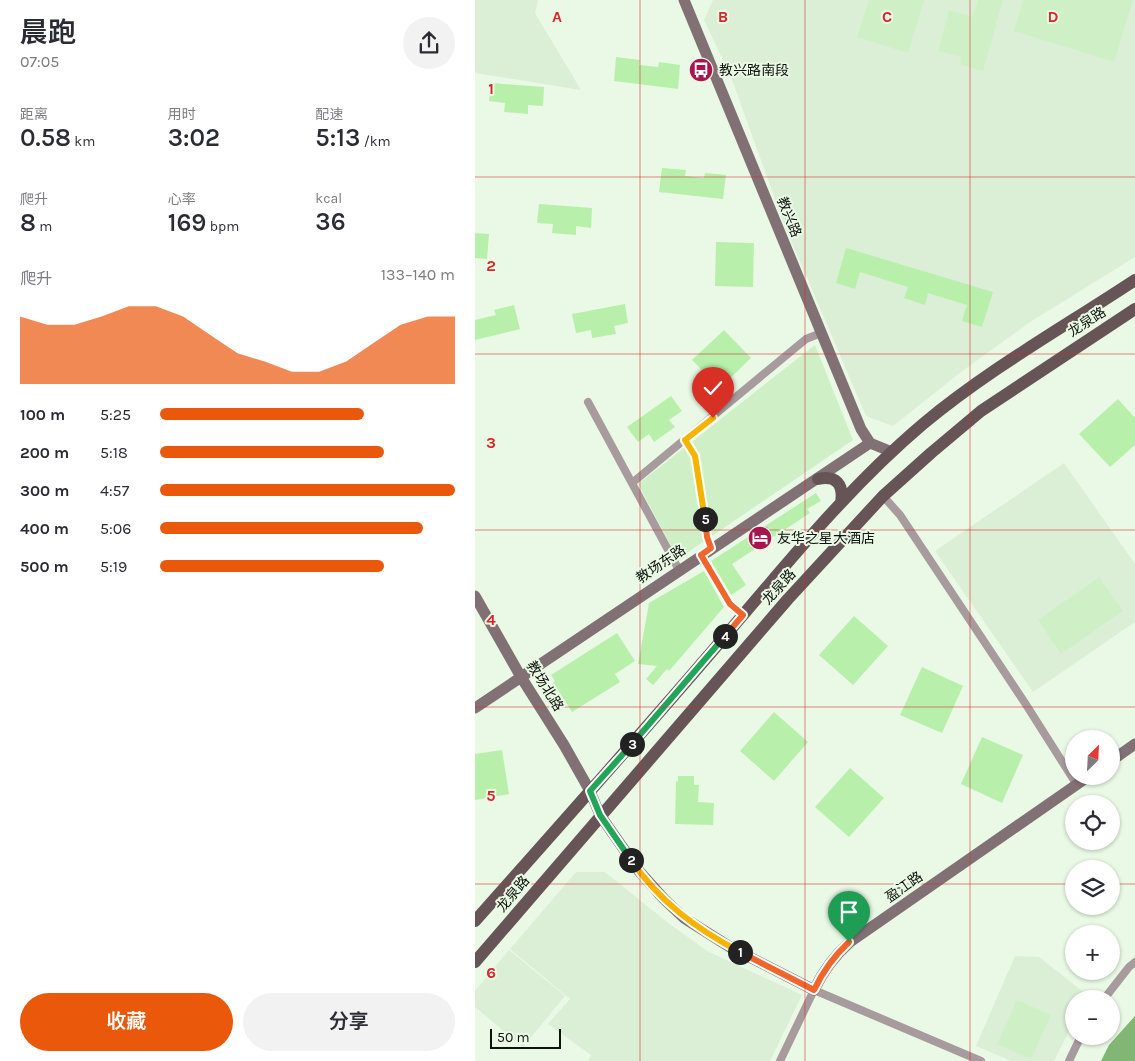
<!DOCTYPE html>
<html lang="zh">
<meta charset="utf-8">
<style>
body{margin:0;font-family:Karla,"Noto Sans SC",sans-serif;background:#f2f2f3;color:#2b2b33;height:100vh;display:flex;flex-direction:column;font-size:19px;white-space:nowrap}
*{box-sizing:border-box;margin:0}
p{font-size:16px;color:#7c7c81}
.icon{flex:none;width:28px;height:28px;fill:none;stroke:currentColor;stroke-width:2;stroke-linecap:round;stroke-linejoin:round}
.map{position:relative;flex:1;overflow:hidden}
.sheet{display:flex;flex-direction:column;background:#fff;width:475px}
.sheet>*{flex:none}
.needle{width:32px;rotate:24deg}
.tools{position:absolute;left:590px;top:730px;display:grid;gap:10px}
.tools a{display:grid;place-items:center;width:55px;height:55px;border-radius:50%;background:#fff;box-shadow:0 1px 4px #0004;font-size:25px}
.scale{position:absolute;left:15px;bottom:12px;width:71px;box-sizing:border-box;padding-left:5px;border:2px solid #0e130d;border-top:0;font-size:14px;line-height:18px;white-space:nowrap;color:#0e130d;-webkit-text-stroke:4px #e9f9e5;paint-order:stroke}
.pin{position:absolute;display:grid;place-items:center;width:42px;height:42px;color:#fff;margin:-51px -21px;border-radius:50% 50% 50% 0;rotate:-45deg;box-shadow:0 0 5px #0007}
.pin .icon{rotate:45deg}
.km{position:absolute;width:25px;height:25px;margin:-12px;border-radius:50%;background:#222;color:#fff;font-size:14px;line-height:25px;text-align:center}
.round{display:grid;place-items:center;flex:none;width:52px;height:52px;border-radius:26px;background:#f2f2f3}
.summary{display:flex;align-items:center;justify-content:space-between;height:85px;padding:0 20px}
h1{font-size:28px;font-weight:600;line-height:38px}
.metrics{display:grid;grid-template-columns:repeat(3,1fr);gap:8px;height:85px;padding:5px 20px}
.metrics div{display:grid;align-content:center}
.metrics b{font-size:25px;font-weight:600}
.metrics small{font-size:14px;font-weight:400}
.metrics p{font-size:14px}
.chart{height:140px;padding:10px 20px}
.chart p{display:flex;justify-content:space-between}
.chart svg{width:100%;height:90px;margin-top:5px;fill:#ea580c;opacity:.7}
.action{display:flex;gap:10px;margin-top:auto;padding:10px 20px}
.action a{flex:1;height:58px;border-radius:30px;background:#ea580c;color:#fff;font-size:20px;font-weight:600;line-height:58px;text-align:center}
.action a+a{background:#f2f2f3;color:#2b2b33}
ul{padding:0 20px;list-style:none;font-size:16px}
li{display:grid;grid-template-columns:80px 60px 1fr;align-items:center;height:38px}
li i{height:12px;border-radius:6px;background:#ea580c}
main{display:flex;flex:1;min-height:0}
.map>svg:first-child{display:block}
</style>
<main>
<section class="sheet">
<div class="summary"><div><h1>晨跑</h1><p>07:05</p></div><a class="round"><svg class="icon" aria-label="share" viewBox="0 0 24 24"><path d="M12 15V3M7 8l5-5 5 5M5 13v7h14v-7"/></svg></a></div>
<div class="metrics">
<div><p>距离</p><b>0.58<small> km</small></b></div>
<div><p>用时</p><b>3:02</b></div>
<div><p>配速</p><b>5:13<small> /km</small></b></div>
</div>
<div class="metrics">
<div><p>爬升</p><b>8<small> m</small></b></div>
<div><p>心率</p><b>169<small> bpm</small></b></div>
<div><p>kcal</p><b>36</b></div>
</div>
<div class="chart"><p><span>爬升</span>133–140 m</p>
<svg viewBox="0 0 160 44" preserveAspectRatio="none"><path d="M0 44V11L10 15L20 15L30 11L40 6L50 6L60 11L70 20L80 29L90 33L100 38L110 38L120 33L130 24L140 15L150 11L160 11V44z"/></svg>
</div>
<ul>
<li><b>100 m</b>5:25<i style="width:69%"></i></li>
<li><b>200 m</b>5:18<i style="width:76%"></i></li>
<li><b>300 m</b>4:57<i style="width:100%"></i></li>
<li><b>400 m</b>5:06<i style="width:89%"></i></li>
<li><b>500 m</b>5:19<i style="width:76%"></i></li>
</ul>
<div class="action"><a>收藏</a><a>分享</a></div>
</section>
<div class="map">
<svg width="660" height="1061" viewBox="0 0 660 1061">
<rect width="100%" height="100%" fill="#e9f9e5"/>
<path fill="#daefd5" d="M0,0H63L60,13L106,90L0,73Z
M238,0H660V257L555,322L486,372L418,426L391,416L309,224L256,77L229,20Z
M589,463L660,564V622L558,692L460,551Z
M101,872H130L192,922L232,951L327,995L295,1061H113L116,1055L73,1024L95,999L35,949Z
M34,950L90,996L48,1047L0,1007V991Z
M540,956L564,957L611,994L609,999H599V1021L579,1061H536L501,1046Z"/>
<path fill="#cff0c7" d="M394,0H449L433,53L382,37Z
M503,0H528L508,71L485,64L486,57L463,51L474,10L498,17Z
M548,0H658L639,62L539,31Z
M340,345L378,440L203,559L163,484Z
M624,577L648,611L586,654L563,620Z
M542,1000L576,1015L556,1059L522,1044Z"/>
<path fill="#81b675" d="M660,1016V1061H626L634,1045Z"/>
<path fill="#b8f0ab" d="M141,57L165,60L164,65L183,67L184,62L205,65L203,89L139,81Z
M16,83L69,87L68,106L53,105V114L29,112L30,103L14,101Z
M187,168L211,170L210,176L229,178L230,173L251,175L248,199L184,192Z
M64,204L117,208L116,228L101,226V235L77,233L78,224L62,223Z
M0,233L14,234L12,259L0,258Z
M241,242L279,243L278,287L240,286Z
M371,248L518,292L507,327L487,321L492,305L453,293L450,305L429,298L433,287L385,272L380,289L361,283Z
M150,304L153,323L139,326L141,334L117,338L116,330L101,333L97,314Z
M39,305L45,329L0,340V320L21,315L19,310Z
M249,330L276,358L245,388L217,360Z
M196,396L207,411L194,420L200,427L179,442L174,434L163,442L152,427Z
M643,399L660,418V445L635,467L604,434Z
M341,493L346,501L332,509L335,513L257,564L271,585L256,595L236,561Z
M229,571L249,607L194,671L192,669L178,685L171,679L182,666L163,664L174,603Z
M379,616L413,646L378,685L344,655Z
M142,633L160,661L140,674L145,682L97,712L78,682L80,681L76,675Z
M447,667L488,686L467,733L425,715Z
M299,712L333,742L299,781L265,751Z
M507,737L548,755L527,803L486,784Z
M27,750L34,794L0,800V754Z
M375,768L409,798L374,837L340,807Z
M203,776H219V785H224L223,802L239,803L238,825L200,824L201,781L203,782Z"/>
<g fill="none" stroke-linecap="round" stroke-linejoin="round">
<path stroke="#a79b9d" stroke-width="8" d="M113,402L204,570
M210,440L220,456L232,537L237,548
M157,483L331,339L346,333
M408,496L425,515L550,703L602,785
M226,555L255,604L268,615
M629,999L654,967L660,962
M305,1061L339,990L506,1061
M594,1061L606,1036"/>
<path stroke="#827174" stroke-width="11" d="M209,0L386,429L395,443
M395,443L417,452
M0,596L46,677L89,745L115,791L125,815L164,871L189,899L209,918L255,947L339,990C348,971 359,956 375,942L614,776
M0,708L395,443
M636,761L660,744"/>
<path stroke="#675457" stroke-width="12" d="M343,479C361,475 369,484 366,503
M0,921C80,831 161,740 240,648C306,571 370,490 448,424C514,369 589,327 660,280
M0,962L313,599L408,496L456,453L506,411L660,309"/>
</g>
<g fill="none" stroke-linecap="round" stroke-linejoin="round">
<g stroke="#fff" stroke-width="10">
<path id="split-1" d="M265,952L339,990C348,971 359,956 374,942"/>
</g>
<g stroke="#fff" stroke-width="10">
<path id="split-2" d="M156,860C185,902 220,928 265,952"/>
</g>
<g stroke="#fff" stroke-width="10">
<path id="split-3" d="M156,860L125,815L115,791L157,744"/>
</g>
<g stroke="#fff" stroke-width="10">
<path id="split-4" d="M157,744L250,636"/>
</g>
<g stroke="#fff" stroke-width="10">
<path id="split-5" d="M230,519L232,537L236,548L226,555L255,604L268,615L250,636"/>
</g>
<g stroke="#fff" stroke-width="10">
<path id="split-6" d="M230,519L220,456L210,440L238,418"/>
</g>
<use href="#split-1" stroke="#f0652b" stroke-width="6"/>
<use href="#split-2" stroke="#f5b400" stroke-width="6"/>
<use href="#split-3" stroke="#22a559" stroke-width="6"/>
<use href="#split-4" stroke="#22a559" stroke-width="6"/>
<use href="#split-5" stroke="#f0652b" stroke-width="6"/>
<use href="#split-6" stroke="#f5b400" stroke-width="6"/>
</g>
<path fill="none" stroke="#d62828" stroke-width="1" stroke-opacity="0.55" d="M165,0V1061M330,0V1061M495,0V1061M0,177H660M0,354H660M0,530H660M0,707H660M0,884H599M636,884H660"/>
<defs>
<g id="bus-disc" transform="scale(1.25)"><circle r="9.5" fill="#a8144d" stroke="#e9f9e5"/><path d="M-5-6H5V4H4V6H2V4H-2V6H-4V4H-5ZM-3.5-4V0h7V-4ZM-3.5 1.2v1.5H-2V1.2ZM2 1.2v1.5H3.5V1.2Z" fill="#fff"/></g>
<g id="hotel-disc" transform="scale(1.25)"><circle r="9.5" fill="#a8144d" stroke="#e9f9e5"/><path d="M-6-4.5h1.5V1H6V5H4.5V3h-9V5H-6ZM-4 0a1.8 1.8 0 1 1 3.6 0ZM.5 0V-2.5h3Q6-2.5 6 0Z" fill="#fff"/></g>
</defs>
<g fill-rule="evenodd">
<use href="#bus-disc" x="226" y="70"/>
<use href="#hotel-disc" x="285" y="538"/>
</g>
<g text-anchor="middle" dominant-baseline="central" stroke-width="4" stroke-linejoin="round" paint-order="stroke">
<g font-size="14" fill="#0e130d" stroke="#e9f9e5" text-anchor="start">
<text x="244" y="70">教兴路南段</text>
<text x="302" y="538">友华之星大酒店</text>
</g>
<g font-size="14" fill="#0e130d" stroke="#e9f9e5">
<text transform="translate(314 217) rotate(68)">教兴路</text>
<text transform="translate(612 322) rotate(-33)">龙泉路</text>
<text transform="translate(186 564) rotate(-34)">教场东路</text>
<text transform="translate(304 587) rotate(-48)">龙泉路</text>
<text transform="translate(70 686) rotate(58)">教场北路</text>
<text transform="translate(429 887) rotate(-35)">盈江路</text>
<text transform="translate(38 894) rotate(-50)">龙泉路</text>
</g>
</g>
<g font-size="16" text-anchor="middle" font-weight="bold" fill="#d62828" stroke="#e9f9e5" stroke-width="4" stroke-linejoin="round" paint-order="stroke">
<text x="82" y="22">A</text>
<text x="248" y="22">B</text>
<text x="412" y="22">C</text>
<text x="578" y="22">D</text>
<text x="16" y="94">1</text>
<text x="16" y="271">2</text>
<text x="16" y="448">3</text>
<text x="16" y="625">4</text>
<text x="16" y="801">5</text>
<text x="16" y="978">6</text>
</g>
</svg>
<div class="tools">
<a><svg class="needle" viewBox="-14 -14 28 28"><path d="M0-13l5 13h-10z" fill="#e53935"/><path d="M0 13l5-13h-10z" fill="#7c7c81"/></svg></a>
<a><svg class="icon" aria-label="locate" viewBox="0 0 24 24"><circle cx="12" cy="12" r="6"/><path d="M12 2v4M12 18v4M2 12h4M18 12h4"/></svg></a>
<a><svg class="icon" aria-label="layers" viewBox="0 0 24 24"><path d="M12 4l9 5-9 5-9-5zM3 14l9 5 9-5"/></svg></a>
<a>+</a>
<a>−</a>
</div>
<div class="scale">50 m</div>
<div class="pin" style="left:374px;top:942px;background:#1e9e55"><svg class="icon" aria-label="arrive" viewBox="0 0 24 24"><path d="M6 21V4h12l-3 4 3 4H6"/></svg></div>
<div class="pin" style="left:238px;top:418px;background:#d93025"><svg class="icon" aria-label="check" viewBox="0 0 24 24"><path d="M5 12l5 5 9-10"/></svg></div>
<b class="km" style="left:265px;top:952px">1</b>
<b class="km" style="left:156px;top:860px">2</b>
<b class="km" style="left:157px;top:744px">3</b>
<b class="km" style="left:250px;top:636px">4</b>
<b class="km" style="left:230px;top:519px">5</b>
</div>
</main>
